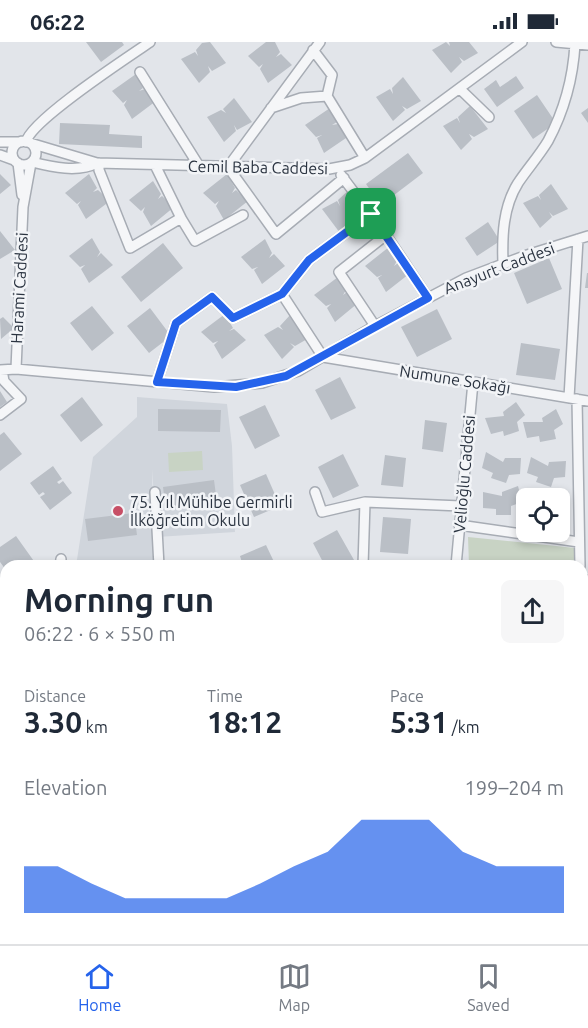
<!DOCTYPE html>
<meta charset="utf-8">
<style>
body{margin:0;font-family:Ubuntu,sans-serif;background:#f6f6f7;color:#1f2937;height:100vh;display:flex;flex-direction:column;font-size:22px;white-space:nowrap}
*{box-sizing:border-box;margin:0}
p{font-size:20px;color:#747a83}
.icon{flex:none;width:33px;height:33px;fill:none;stroke:currentColor;stroke-width:2;stroke-linecap:round;stroke-linejoin:round}
.map{position:relative;flex:1;overflow:hidden}
.sheet{position:absolute;left:0px;top:518px;width:588px;height:386px;display:flex;flex-direction:column;background:#fff;border-radius:18px 18px 0 0;box-shadow:0 3px 9px #0003}
.sheet>*{flex:none}
.controls{position:absolute;left:516px;top:446px;display:grid;gap:12px}
.controls a{display:grid;place-items:center;width:54px;height:54px;border-radius:9px;background:#fff;box-shadow:0 3px 9px #0003;font-size:30px}
.pin{position:absolute;display:grid;place-items:center;width:51px;height:51px;color:#fff;margin:-26px;border-radius:12px;box-shadow:0 3px 9px #0006}
.round{display:grid;place-items:center;flex:none;width:63px;height:63px;border-radius:9px;background:#f6f6f7}
.head{display:flex;align-items:center;justify-content:space-between;height:102px;padding:0 24px}
h1{font-size:33px;font-weight:700;line-height:45px}
.metrics{display:grid;grid-template-columns:repeat(3,1fr);gap:9px;height:102px;padding:6px 24px}
.metrics div{display:grid;align-content:center}
.metrics b{font-size:30px;font-weight:700}
.metrics small{font-size:16px;font-weight:400}
.metrics p{font-size:16px}
.chart{height:168px;padding:12px 24px}
.chart p{display:flex;justify-content:space-between}
.chart svg{width:100%;height:108px;margin-top:6px;fill:#2563eb;opacity:.7}
.status{display:flex;justify-content:space-between;align-items:center;height:42px;padding:0 30px;background:#fff;direction:ltr}
.status svg{height:16px;fill:currentColor}
.dock{display:flex;justify-content:space-around;align-items:center;height:84px;border-top:2px solid #e0e1e3;background:#fff;font-size:16px;color:#747a83}
.dock a{display:grid;justify-items:center;gap:3px}
.dock .selected{color:#2563eb}
.map>svg:first-child{display:block}
</style>
<div class="status"><b>06:22</b><svg viewBox="0 0 49 12"><path d="M0 12V9h3v3zM5 12V6h3v6zM10 12V3h3v9zM15 12V0h3v12zM26 1h20v11H26zM47 4h2v5h-2z"/></svg></div>
<div class="map">
<svg width="588" height="902" viewBox="0 0 588 902">
<rect width="100%" height="100%" fill="#e2e5ea"/>
<path fill="#d0d5dc" d="M137,355L227,362L232,404L235,490L157,495L152,427L154,523L76,524L93,415L137,375Z"/>
<path fill="#c8d3c4" d="M202,409L203,428L169,430L168,411Z
M468,495L575,506V523H469Z
M121,897H181L183,902H111Z"/>
<path fill="#babfc6" d="M86,0H122L124,3L101,20Z
M210,0L226,21L212,29L208,24L210,30L199,41L181,17L195,10L198,14L196,8L202,1Z
M266,0H275L280,10L276,15L281,12L292,23L268,41L260,27L263,22L259,25L248,14Z
M446,0L450,4L449,0H469L478,11L464,19L459,15L462,20L451,31L432,8Z
M136,32L143,46L139,49L145,47L156,59L132,77L124,63L127,58L123,61L112,49Z
M516,34L524,46L497,65L484,47L496,38L500,45Z
M403,35L421,59L407,67L402,64L405,68L393,79L376,55L390,47L393,52L392,46Z
M537,53L556,81L533,97L514,69Z
M234,56L252,80L237,88L234,83L236,89L224,100L207,75L221,68L226,71L223,67Z
M470,64L488,87L474,95L469,92L472,97L461,108L443,84L457,76L460,81L458,75Z
M330,66L337,80L332,83L338,82L349,94L324,111L317,96L322,93L316,95L305,83Z
M588,66V81L581,71Z
M60,81L110,83L109,92L142,94V106L59,102Z
M408,111L423,131L381,163L366,142Z
M0,132L11,143L0,152Z
M89,132L97,146L93,150L98,148L110,159L86,177L78,163L81,159L77,162L65,151Z
M227,132L235,146L232,151L236,148L248,159L224,178L216,164L219,159L215,162L203,151Z
M153,139L161,152L158,157L162,154L174,165L151,184L143,170L145,165L141,169L129,158Z
M551,142L568,167L553,174L549,170L552,175L540,186L523,161L538,154L541,158L539,153Z
M350,147L367,171L353,179L350,174L352,180L340,191L322,167L337,159L340,164L338,158Z
M488,180L500,199L477,214L465,196Z
M0,189L15,208L0,217Z
M92,196L100,210L97,215L101,211L113,223L89,241L81,227L85,223L80,225L69,214Z
M265,197L272,211L269,216L274,212L285,224L262,242L254,228L258,225L252,227L241,215Z
M163,201L183,226L141,260L121,235Z
M389,205L397,219L394,224L398,221L409,232L386,250L378,236L382,233L377,235L365,224Z
M549,216L562,247L527,262L514,231Z
M587,231H588V246H585Z
M338,235L346,248L343,253L347,250L358,261L335,280L327,266L331,262L326,264L314,253Z
M92,264L114,291L92,309L70,281Z
M150,266L171,294L149,311L127,284Z
M437,267L452,297L417,315L401,285Z
M225,272L233,286L229,289L234,287L246,298L222,317L214,303L218,299L213,301L201,290Z
M291,272L309,296L295,304L290,301L294,305L282,317L264,293L278,285L283,288L280,284Z
M3,275L14,286L1,297L0,277Z
M521,301L560,307L555,338L516,333Z
M340,335L356,366L331,378L315,348Z
M0,349L7,360L0,365Z
M82,355L103,383L81,400L60,373Z
M516,360L525,373L517,380L519,389L504,394L503,389L491,392L485,376L504,374L503,370Z
M265,363L280,394L255,407L239,375Z
M158,367L221,368L220,390L158,389Z
M556,367L563,382L554,388L556,397L540,400L539,394L527,396L523,380H543L542,376Z
M425,378L447,381L443,410L422,407Z
M4,390L22,412L0,429V393Z
M486,410L503,420L505,416H521L520,432L509,433L506,441L491,436L493,431L482,426Z
M343,412L359,444L333,456L318,425Z
M385,413L406,416L403,445L381,443Z
M531,415L548,424L549,420L566,419L565,435L554,436L551,445L536,440L538,435L527,431Z
M53,424L62,437L57,440L59,442L63,439L72,451L50,468L40,455L45,452L43,450L39,453L30,441Z
M266,432L280,464L254,475L240,443Z
M214,438L217,461L166,468L163,445Z
M518,444L522,460L511,464V473H496V467L483,466V450L502,454V450Z
M565,448L570,464L560,467V456H550V454Z
M134,471L137,493L88,499L85,477Z
M383,475L411,477L408,512L380,510Z
M337,488L354,518L345,524H321L324,522L313,501Z
M16,494L36,522L6,524V528L0,520V505Z
M266,503L276,524H243L240,514Z
M4,583L6,613L0,615V585Z
M582,713L588,738V743L582,745Z
M254,897H274L276,902H257Z
M283,897H297L299,902H286Z
M453,897H473L474,902H455Z
M481,897H500L502,902H482Z
M531,897H565L566,902H532Z
M434,898L435,902H419L427,899Z"/>
<g fill="none" stroke-linecap="round" stroke-linejoin="round">
<g stroke="#a7acb4" stroke-width="12">
<path id="minor" d="M320,0L228,125L276,192L344,136
M556,0L588,3
M313,8L332,33L327,54L365,116
M140,30L199,124
M460,47L489,75
M271,66L301,56L327,54
M12 111a12 12 0 1 1 24 0a12 12 0 1 1-24 0Z
M0,100H21
M26,100C31,78 127,16 150,0
M30,101L97,121L329,127L350,123L365,116L522,0
M0,113L14,118
M32,120C52,125 78,131 97,121
M18,121L22,153
M99,121V128L130,206L181,176L155,123
M341,133L386,193L428,256
M181,176L195,199L243,173
M503,221C502,194 503,165 518,141C528,126 539,114 548,99C564,69 573,37 575,2
M282,252L323,315L588,359
M375,284L339,230L386,193
M16,327L23,165L31,121
M0,328L16,327L214,345L262,341L298,329L375,284L466,236L527,213L588,194
M157,340L176,281L212,255L233,276L282,252L309,218L371,172
M569,356L578,197
M577,357L580,524
M0,373L21,357L4,339L2,328
M155,450L159,524
M315,450L322,470L365,460L461,464
M459,483L579,500
M60,524L61,517
M363,524L365,460
M456,524L473,340
M582,539L588,538
M582,550L588,631
M0,553H6
M0,703L6,702
M0,827L4,826
M582,853L588,852
M75,897L77,902
M92,897L94,902
M184,897L187,902
M503,897L504,902
M516,897L517,902
M372,902L387,897"/>
</g>
<g stroke="#a2aab5" stroke-width="15">
<path id="major" d="M582,686L588,685
M582,700H588
M0,880L6,879
M0,894L6,893"/>
</g>
<use href="#minor" stroke="#f5f6f8" stroke-width="9"/>
<use href="#major" stroke="#fff" stroke-width="12"/>
</g>
<g fill="none" stroke-linecap="round" stroke-linejoin="round">
<g stroke="#fff" stroke-width="12">
<path id="route" d="M371,172L428,256L286,334L236,345L157,340L176,281L212,255L233,276L282,252L309,218Z"/>
</g>
<use href="#route" stroke="#2563eb" stroke-width="8"/>
</g>
<circle fill="#c74f66" stroke="#f2f4f7" stroke-width="2" cx="118" cy="469" r="6"/>
<g text-anchor="middle" dominant-baseline="central" stroke-width="5" stroke-linejoin="round" paint-order="stroke">
<g font-size="16" fill="#2b3441" stroke="#f2f4f7">
<text transform="translate(258 125) rotate(1)">Cemil Baba Caddesi</text>
<text transform="translate(499 226) rotate(-21)">Anayurt Caddesi</text>
<text transform="translate(19 246) rotate(-87)">Harami Caddesi</text>
<text transform="translate(455 337) rotate(9)">Numune Sokağı</text>
<text transform="translate(464 432) rotate(-85)">Velioğlu Caddesi</text>
</g>
<g font-size="16" fill="#2b3441" stroke="#f2f4f7" text-anchor="start">
<text x="130" y="460">75. Yıl Mühibe Germirli<tspan x="130" dy="18">İlköğretim Okulu</tspan></text>
</g>
</g>
</svg>
<div class="controls">
<a><svg class="icon" aria-label="locate" viewBox="0 0 24 24"><circle cx="12" cy="12" r="6"/><path d="M12 2v4M12 18v4M2 12h4M18 12h4"/></svg></a>
</div>
<div class="pin" style="left:371px;top:172px;background:#1e9e55"><svg class="icon" aria-label="arrive" viewBox="0 0 24 24"><path d="M6 21V4h12l-3 4 3 4H6"/></svg></div>
<section class="sheet">
<div class="head"><div><h1>Morning run</h1><p>06:22 · 6 × 550 m</p></div><a class="round"><svg class="icon" aria-label="share" viewBox="0 0 24 24"><path d="M12 15V3M7 8l5-5 5 5M5 13v7h14v-7"/></svg></a></div>
<div class="metrics">
<div><p>Distance</p><b>3.30<small> km</small></b></div>
<div><p>Time</p><b>18:12</b></div>
<div><p>Pace</p><b>5:31<small> /km</small></b></div>
</div>
<div class="chart"><p><span>Elevation</span>199–204 m</p>
<svg viewBox="0 0 160 44" preserveAspectRatio="none"><path d="M0 44V25L10 25L20 32L30 38L40 38L50 38L60 38L70 32L80 25L90 19L100 6L110 6L120 6L130 19L140 25L150 25L160 25V44z"/></svg>
</div>
</section>
</div>
<nav class="dock">
<a class="selected"><svg class="icon" aria-label="home" viewBox="0 0 24 24"><path d="M3 11l9-7 9 7M6 9v11h12V9"/></svg>Home</a>
<a><svg class="icon" aria-label="map" viewBox="0 0 24 24"><path d="M3 6l6-2 6 2 6-2v14l-6 2-6-2-6 2zM9 4v14M15 6v14"/></svg>Map</a>
<a><svg class="icon" aria-label="saved" viewBox="0 0 24 24"><path d="M7 4h10v16l-5-4-5 4z"/></svg>Saved</a>
</nav>
